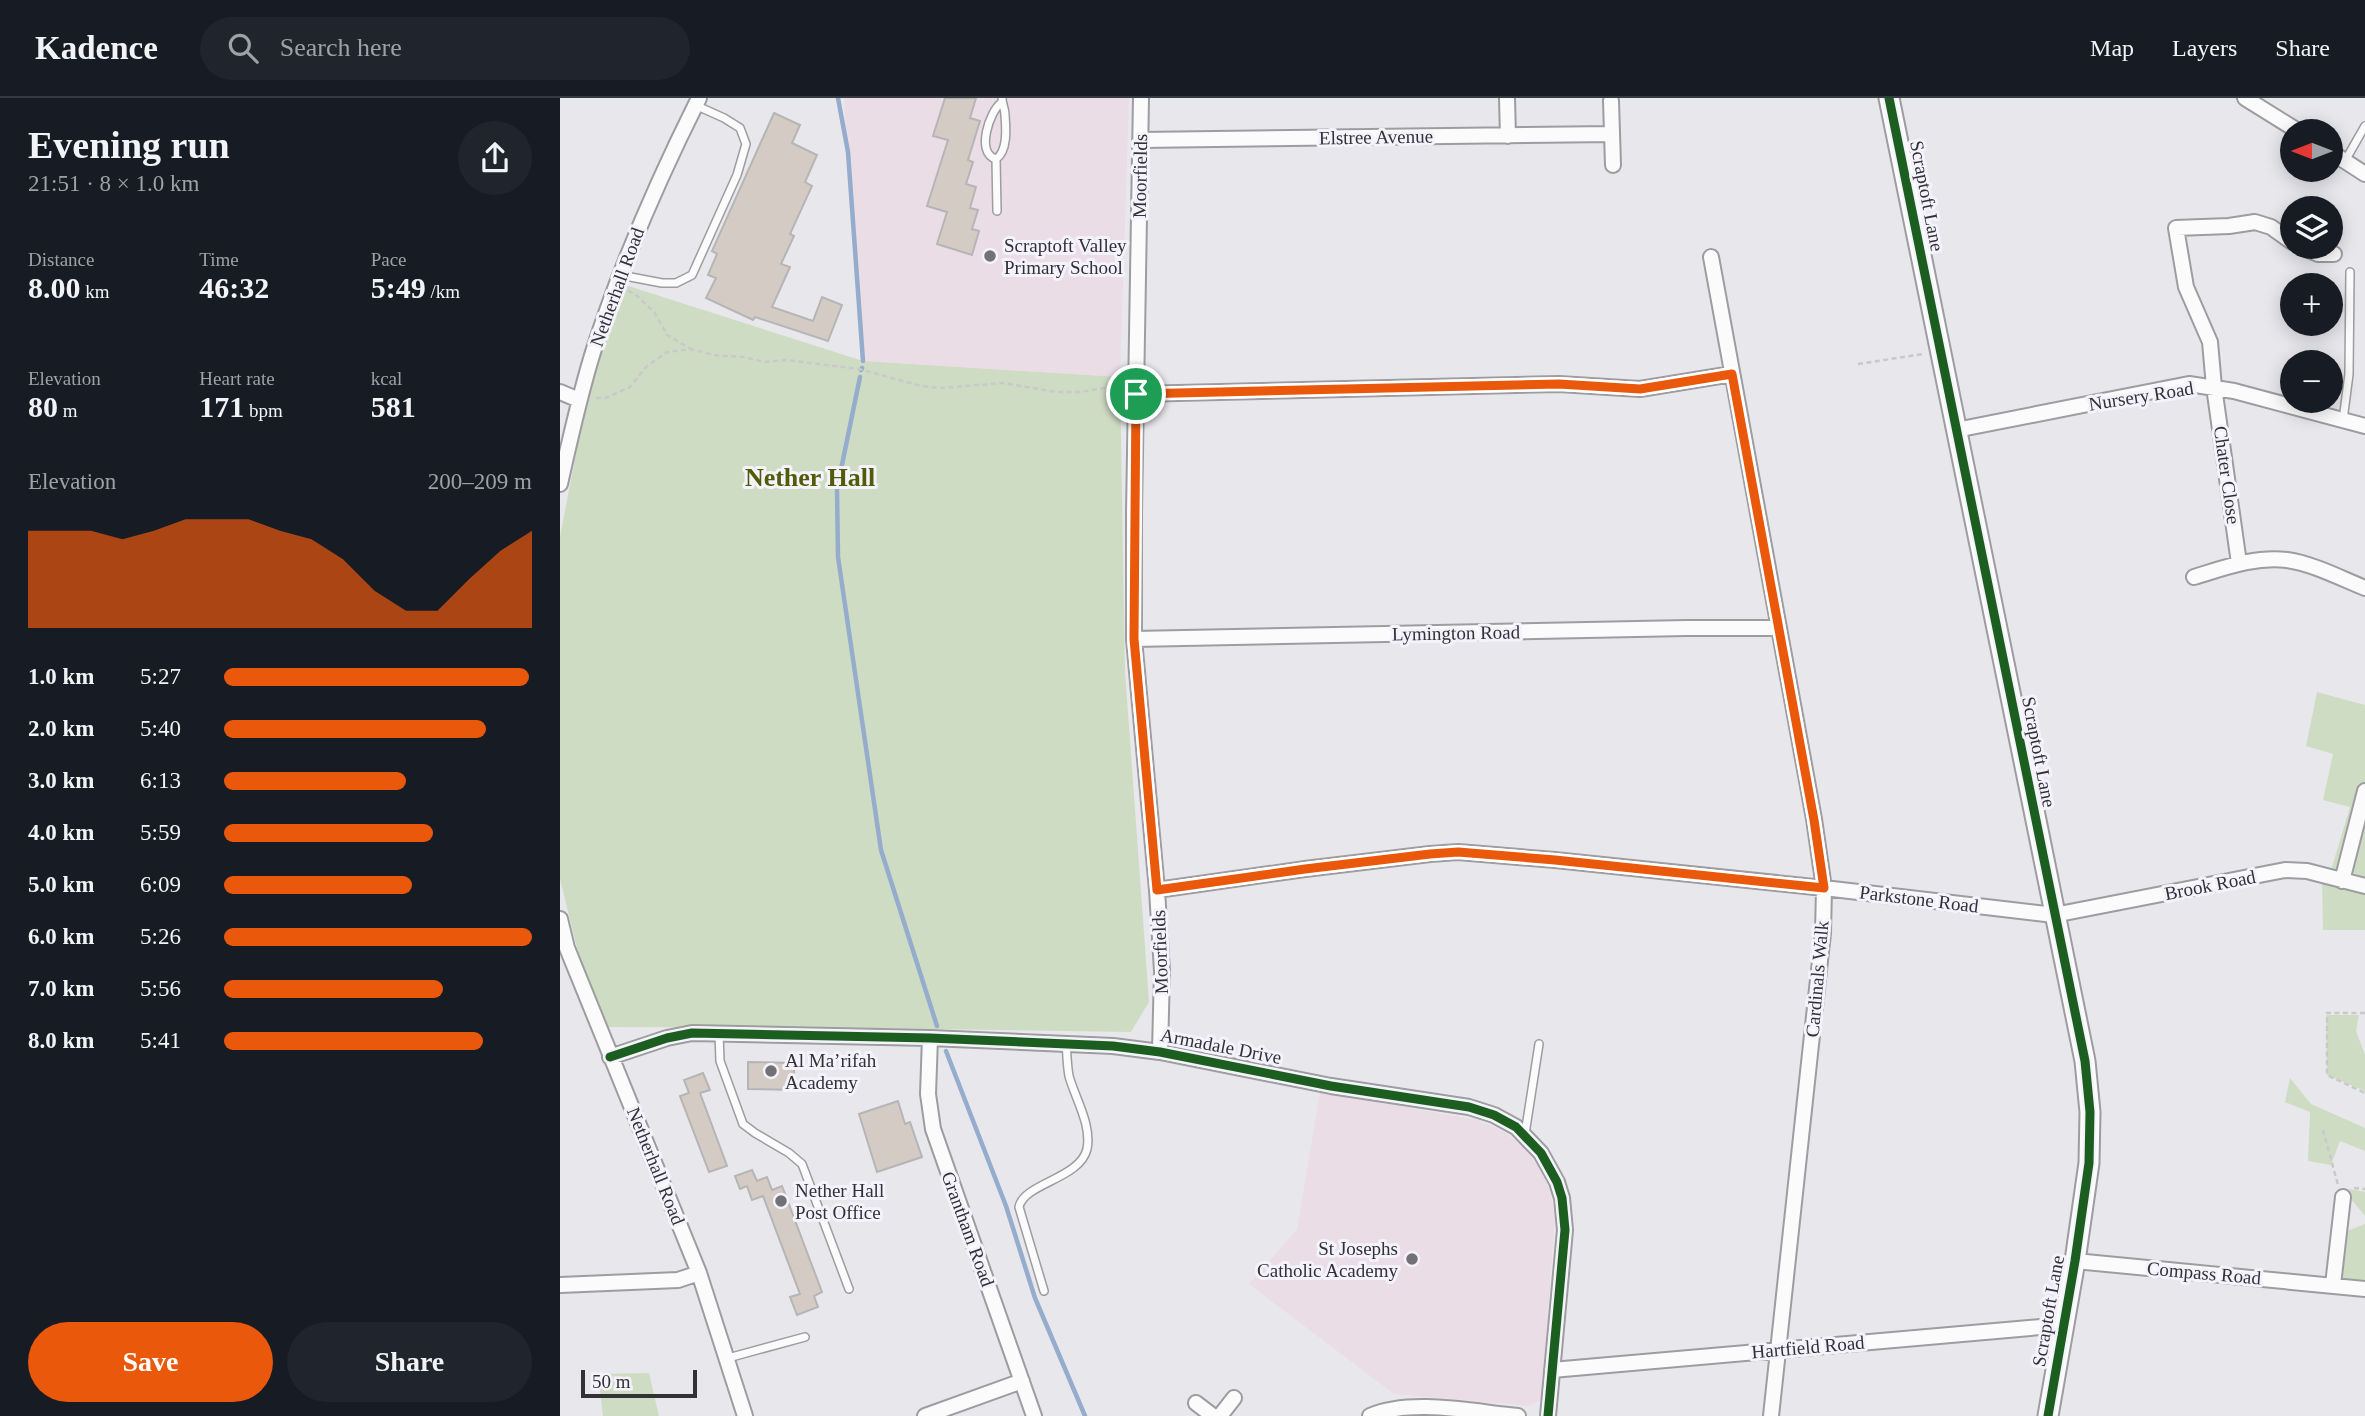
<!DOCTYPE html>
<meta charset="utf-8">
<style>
body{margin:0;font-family:"Times New Roman",serif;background:#20242c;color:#f1f3f6;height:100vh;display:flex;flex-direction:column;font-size:26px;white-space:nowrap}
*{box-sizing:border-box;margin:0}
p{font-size:23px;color:#9ea1a6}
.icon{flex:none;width:38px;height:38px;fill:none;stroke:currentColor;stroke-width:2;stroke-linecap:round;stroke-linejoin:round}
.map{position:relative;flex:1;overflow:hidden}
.details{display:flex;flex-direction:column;background:#171b24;width:560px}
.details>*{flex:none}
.needle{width:46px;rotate:270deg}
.tools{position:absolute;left:1720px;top:21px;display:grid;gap:14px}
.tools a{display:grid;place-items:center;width:63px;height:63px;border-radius:50%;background:#171b24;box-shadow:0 4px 18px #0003;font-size:35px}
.scale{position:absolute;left:21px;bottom:18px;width:116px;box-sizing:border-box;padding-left:7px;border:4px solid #323235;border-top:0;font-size:19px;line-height:24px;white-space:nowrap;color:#323235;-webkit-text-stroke:5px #f4f2fb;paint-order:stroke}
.pin{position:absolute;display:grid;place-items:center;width:60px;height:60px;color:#fff;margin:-30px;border:4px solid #fff;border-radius:50%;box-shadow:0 2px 7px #0007}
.round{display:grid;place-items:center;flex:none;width:74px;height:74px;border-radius:37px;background:#20242c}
.overview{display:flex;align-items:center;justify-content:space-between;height:119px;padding:0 28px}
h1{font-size:38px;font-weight:700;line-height:52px}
.figures{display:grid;grid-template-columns:repeat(3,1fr);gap:10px;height:119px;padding:7px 28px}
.figures div{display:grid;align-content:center}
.figures b{font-size:30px;font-weight:700}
.figures small{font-size:19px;font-weight:400}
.figures p{font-size:19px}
.chart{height:196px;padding:14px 28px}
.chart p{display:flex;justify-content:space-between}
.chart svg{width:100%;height:126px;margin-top:7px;fill:#ea580c;opacity:.7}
.primary-button{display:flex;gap:14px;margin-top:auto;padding:14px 28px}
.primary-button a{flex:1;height:80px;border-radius:42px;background:#ea580c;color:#fff;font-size:28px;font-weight:700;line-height:80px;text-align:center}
.primary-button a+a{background:#20242c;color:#f1f3f6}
ul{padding:0 28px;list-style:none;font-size:23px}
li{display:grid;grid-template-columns:112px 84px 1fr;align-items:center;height:52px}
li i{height:18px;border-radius:9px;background:#ea580c}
header{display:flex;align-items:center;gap:42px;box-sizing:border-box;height:98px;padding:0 35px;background:#171b24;border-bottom:2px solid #363941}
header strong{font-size:33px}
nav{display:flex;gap:38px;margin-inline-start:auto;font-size:24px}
.search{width:490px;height:63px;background:#20242c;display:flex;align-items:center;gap:18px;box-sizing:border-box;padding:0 24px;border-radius:38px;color:#9ea1a6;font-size:26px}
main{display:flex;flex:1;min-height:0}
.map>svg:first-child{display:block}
</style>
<header>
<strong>Kadence</strong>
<div class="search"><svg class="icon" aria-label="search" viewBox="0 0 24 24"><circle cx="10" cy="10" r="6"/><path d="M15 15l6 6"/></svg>Search here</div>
<nav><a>Map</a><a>Layers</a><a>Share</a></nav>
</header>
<main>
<section class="details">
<div class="overview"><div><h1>Evening run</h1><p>21:51 · 8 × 1.0 km</p></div><a class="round"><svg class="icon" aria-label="share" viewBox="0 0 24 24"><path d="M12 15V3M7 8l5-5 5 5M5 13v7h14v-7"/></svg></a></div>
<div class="figures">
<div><p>Distance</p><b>8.00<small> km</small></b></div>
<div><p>Time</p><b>46:32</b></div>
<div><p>Pace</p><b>5:49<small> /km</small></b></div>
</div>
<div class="figures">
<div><p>Elevation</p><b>80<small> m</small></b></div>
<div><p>Heart rate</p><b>171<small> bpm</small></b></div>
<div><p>kcal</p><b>581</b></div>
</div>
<div class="chart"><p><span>Elevation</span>200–209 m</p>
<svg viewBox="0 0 160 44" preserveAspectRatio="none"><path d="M0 44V10L10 10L20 10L30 13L40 10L50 6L60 6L70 6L80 10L90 13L100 20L110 31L120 38L130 38L140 27L150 17L160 10V44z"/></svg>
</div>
<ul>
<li><b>1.0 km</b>5:27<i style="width:99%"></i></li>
<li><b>2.0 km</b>5:40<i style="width:85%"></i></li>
<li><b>3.0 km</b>6:13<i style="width:59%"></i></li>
<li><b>4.0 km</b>5:59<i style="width:68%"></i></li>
<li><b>5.0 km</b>6:09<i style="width:61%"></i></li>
<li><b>6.0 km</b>5:26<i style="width:100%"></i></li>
<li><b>7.0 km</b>5:56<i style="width:71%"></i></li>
<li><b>8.0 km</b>5:41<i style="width:84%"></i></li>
</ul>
<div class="primary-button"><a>Save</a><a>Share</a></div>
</section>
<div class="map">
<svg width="1805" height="1318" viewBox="0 0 1805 1318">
<rect width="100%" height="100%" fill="#e8e7ec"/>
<path fill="#ebdde5" d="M284,0H569L560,279L303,263Z
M760,994L917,1022L945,1034L968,1054L977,1066L990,1092L995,1121L981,1302L969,1308L834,1296L689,1186L737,1131Z"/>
<path fill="#cfdcc4" d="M62,186L303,263L560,279L565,574L589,904L571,934L304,930L46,929L18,854L0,781V439L24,314Z
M1757,594L1805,607V832H1763L1762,779H1769L1790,709L1763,702L1773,656L1746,648Z
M1766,917H1799L1796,933L1805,957V993L1767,977Z
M1730,980L1751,1006L1805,1030V1053L1780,1043L1771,1067L1748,1063L1750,1014L1725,1004Z
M1789,1091L1805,1094V1118L1786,1095Z
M1805,1126V1191L1773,1187L1779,1136Z
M89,1275L99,1318H43L38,1276Z"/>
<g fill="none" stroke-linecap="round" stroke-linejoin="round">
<path stroke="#95accc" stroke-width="4.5" d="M278,0L288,54L303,263
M301,272L302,270
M300,279L277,391L278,459L321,752L377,928
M386,953L446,1108L475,1200L525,1318"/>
</g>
<path fill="#d3cbc4" stroke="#b6b5b6" stroke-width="2" d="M385,0H416L410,20L420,23L408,62L413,64L406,86L416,89L410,110L418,112L412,131L419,133L412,157L377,146L387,114L367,108L388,42L373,38Z
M214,15L240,27L232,45L257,57L245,84L252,88L230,136L234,138L221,166L230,169L212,209L253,223L262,199L282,207L268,243L195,219L193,222L146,200L156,180L148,177L157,156L152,153Z
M188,964L234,965V992L188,991Z
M143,975L150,992L140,995L167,1068L149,1074L120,998L129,995L124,982Z
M338,1003L345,1026L350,1024L362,1059L317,1074L299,1016Z
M192,1072L197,1083L207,1079L212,1092L222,1088L262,1194L254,1198L258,1209L237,1217L230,1199L240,1196L203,1098L192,1102L187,1088L180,1091L175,1078Z"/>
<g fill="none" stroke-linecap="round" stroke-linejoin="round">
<g stroke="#9d9ca0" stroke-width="10">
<path id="lane" d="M436,61C415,55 430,13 441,5
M1785,63L1805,28
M437,113L436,61C448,53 446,30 445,17C445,10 442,7 442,0
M60,177L102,185H116L132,177L177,77L186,46L180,30L164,20L135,7
M1783,322L1789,276L1790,174
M159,935L160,963L183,1026L195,1035L229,1055L242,1066L289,1191
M965,1036L979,946
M484,1193L459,1109C464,1085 520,1081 527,1051C532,1027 515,1000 509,978C507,967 507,956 506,945
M168,1260L245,1239"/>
</g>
<g stroke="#9d9ca0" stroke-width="18">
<path id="street" d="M581,0L574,415V541L597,792L602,873L600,954
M947,0L948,38
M1685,0L1738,33
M1051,3L1053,67
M580,42L1052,36
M1771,54L1805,76
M1741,149L1758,156H1774
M1151,159L1254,721L1264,790L1263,835L1211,1318
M0,294L19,302
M576,296L999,286L1080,291L1172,276
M1396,332L1629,286L1674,293L1805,328
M0,386C10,341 20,295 34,251C62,164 98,82 139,0
M1679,465L1654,289L1650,244L1626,189L1616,130L1669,128L1695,124L1711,129L1732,144
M1634,479C1664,470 1695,458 1727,462C1754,466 1780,480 1805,490
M574,541L1127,530H1218
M1782,783L1805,693
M597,792L745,771L870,756L898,754L995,762L1264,790L1494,817L1725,772L1747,773L1805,788
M0,821L7,850L139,1175L185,1318
M370,940L368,996L373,1031L474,1318
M50,959L107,940L132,935L370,940L553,948L600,954L771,988L909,1009L934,1017L956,1029L981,1055L997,1084L1002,1100L1005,1132L988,1318
M1515,1163L1805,1191
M0,1187L118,1182L139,1175
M1773,1187L1783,1099
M992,1272L1504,1227
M636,1305L653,1318
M365,1318L462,1283
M660,1318L674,1300
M810,1318C851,1300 914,1314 958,1318"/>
</g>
<g stroke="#9d9ca0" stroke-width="23">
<path id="secondary" d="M1329,0L1525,963L1530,1014L1529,1065L1515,1163L1488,1318"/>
</g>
<path stroke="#c9c8ca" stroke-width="2.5" stroke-dasharray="5 3.5" stroke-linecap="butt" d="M68,193L74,195L95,215L107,237L131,251
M1298,266L1363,256
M36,300H46L70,289L86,269L107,254L131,251L153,257L183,259L205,264L226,262L299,271L361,288L380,290L444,285L496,294H520L551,289L563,292
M1805,915H1767V977L1805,995
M1763,1032L1778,1087
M1794,1090L1805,1091"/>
<use href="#lane" stroke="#fcfbfc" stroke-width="7"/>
<use href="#street" stroke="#fcfbfc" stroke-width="14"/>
<use href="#secondary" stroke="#fcfbfc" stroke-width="19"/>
<g stroke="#f4f2fb" stroke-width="13">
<path id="cycleway" d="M1329,0L1525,963L1530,1014L1529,1065L1515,1163L1488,1318
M50,959L107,940L132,935L370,940L553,948L600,954L771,988L909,1009L934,1017L956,1029L981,1055L997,1084L1002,1100L1005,1132L988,1318"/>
</g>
<use href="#cycleway" stroke="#1b5e20" stroke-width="9"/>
</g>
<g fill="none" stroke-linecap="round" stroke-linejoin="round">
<g stroke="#fff" stroke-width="14">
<path id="route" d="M1172,276L1254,722L1264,790L995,762L898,754L870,756L745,771L597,792L574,541L576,296L999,286L1080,291Z"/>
</g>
<use href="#route" stroke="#ea580c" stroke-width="9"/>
</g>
<g fill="#727175" stroke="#f4f2fb" stroke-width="2.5">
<circle cx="430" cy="158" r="7"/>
<circle cx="211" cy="973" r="7"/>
<circle cx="221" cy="1103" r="7"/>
<circle cx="852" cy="1161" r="7"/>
</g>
<g text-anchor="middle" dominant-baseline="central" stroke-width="6" stroke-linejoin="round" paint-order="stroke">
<g font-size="19" fill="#323235" stroke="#f4f2fb">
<text transform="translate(816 39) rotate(-1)">Elstree Avenue</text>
<text transform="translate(580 78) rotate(-89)">Moorfields</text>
<text transform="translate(1367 98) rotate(79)">Scraptoft Lane</text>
<text transform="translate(57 189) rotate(-70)">Netherhall Road</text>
<text transform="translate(1581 298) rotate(-9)">Nursery Road</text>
<text transform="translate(1667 377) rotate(82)">Chater Close</text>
<text transform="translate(896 535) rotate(-1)">Lymington Road</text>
<text transform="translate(1479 654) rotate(79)">Scraptoft Lane</text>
<text transform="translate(1650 787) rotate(-11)">Brook Road</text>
<text transform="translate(1359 801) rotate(7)">Parkstone Road</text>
<text transform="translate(600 854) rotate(-92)">Moorfields</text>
<text transform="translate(1257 881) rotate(-85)">Cardinals Walk</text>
<text transform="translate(661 948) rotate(11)">Armadale Drive</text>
<text transform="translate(96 1068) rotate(68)">Netherhall Road</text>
<text transform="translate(408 1131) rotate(70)">Grantham Road</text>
<text transform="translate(1644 1175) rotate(5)">Compass Road</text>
<text transform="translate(1488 1213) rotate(-80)">Scraptoft Lane</text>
<text transform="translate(1248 1249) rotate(-5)">Hartfield Road</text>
</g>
<g font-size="19" fill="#323235" stroke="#f4f2fb" text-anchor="start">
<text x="444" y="147">Scraptoft Valley<tspan x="444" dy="22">Primary School</tspan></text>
<text x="225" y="962">Al Ma’rifah<tspan x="225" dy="22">Academy</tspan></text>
<text x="235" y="1092">Nether Hall<tspan x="235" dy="22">Post Office</tspan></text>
<text x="838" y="1150" text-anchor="end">St Josephs<tspan x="838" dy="22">Catholic Academy</tspan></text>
</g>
<g font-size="26" font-weight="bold" fill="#515c09" stroke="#f4f2fb">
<text x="250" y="379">Nether Hall</text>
</g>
</g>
</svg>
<div class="tools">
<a><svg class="needle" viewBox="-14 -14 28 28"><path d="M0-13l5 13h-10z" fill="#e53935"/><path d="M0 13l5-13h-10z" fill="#9ea1a6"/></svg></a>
<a><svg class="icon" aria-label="layers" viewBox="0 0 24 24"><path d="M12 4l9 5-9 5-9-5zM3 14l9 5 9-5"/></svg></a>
<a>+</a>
<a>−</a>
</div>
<div class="scale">50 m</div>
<div class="pin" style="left:576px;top:296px;background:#1e9e55"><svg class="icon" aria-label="arrive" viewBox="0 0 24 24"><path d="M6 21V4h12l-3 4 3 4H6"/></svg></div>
</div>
</main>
